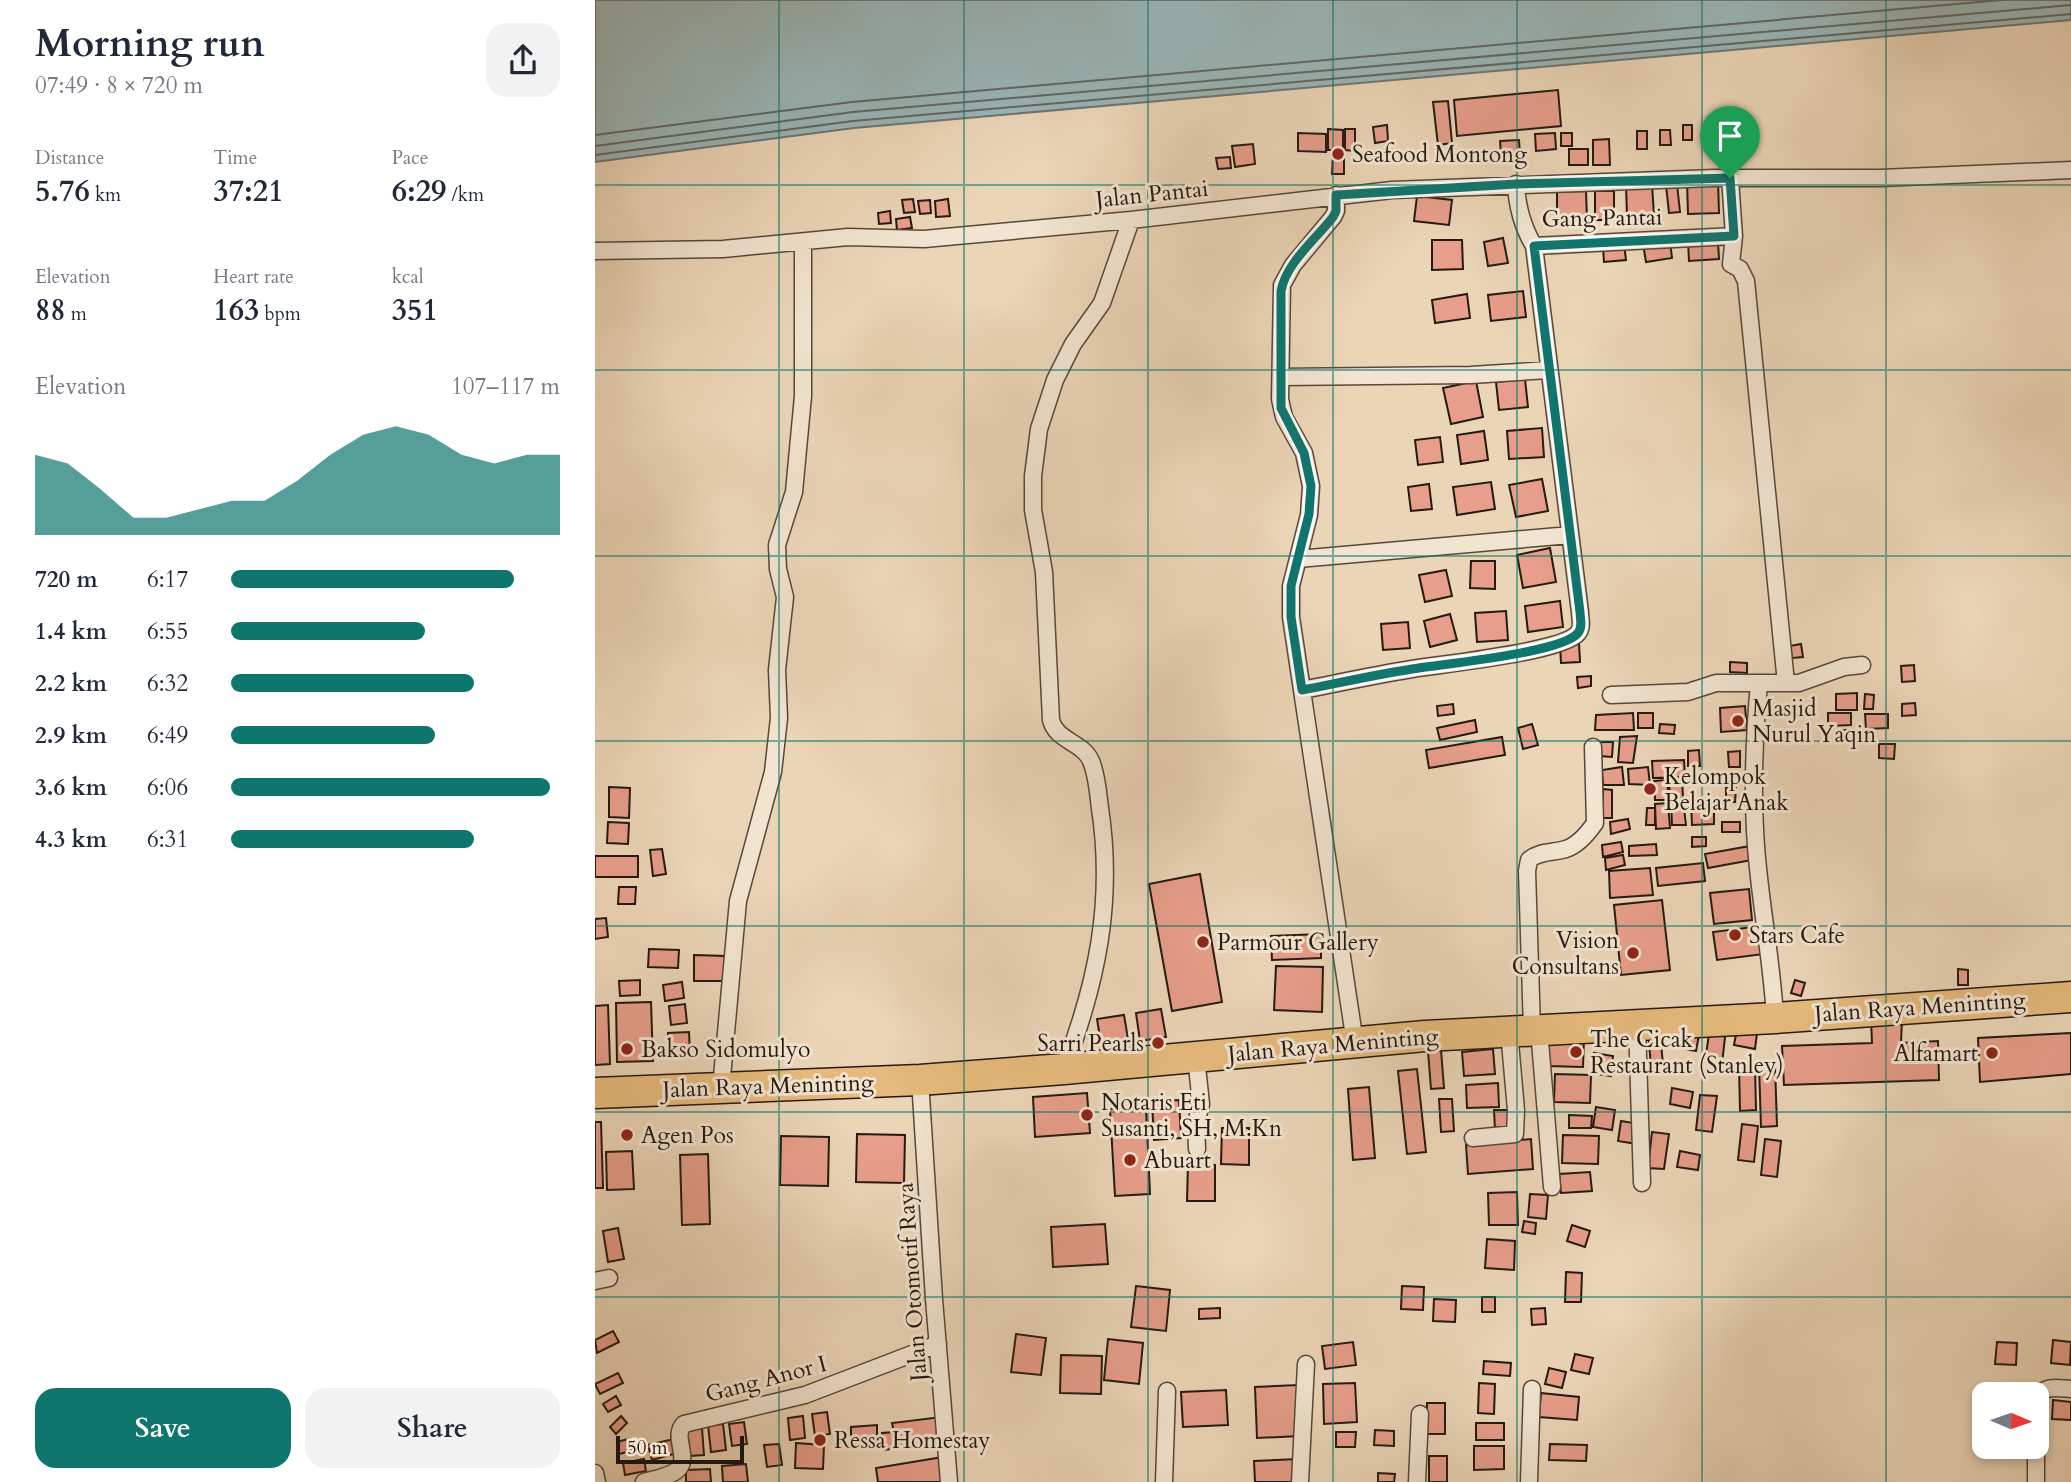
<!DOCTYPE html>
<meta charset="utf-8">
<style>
body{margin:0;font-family:Cardo,serif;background:#f2f2f3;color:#1f2937;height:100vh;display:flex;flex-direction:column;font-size:26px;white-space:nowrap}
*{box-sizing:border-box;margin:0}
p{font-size:23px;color:#747a83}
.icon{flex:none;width:38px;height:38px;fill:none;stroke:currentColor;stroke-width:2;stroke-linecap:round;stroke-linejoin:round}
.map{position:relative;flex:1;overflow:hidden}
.sheet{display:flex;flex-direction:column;background:#fff;width:595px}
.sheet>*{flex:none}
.needle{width:46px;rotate:92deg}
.controls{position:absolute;left:1377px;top:1382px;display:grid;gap:14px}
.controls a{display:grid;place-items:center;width:77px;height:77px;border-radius:14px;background:#fff;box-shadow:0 4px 10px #0003;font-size:35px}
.scale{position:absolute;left:21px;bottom:18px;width:128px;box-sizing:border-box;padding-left:7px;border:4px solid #251911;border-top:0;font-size:19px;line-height:24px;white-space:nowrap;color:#251911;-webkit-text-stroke:5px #f2e4d0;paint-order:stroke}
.pin{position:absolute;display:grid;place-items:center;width:60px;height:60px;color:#fff;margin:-72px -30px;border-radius:50% 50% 50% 0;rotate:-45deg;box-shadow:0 0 7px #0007}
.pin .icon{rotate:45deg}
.round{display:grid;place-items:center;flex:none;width:74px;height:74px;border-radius:21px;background:#f2f2f3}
.head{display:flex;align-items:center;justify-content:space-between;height:119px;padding:0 35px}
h1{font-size:38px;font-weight:700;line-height:52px}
.stats{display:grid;grid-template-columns:repeat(3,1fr);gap:10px;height:119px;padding:7px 35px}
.stats div{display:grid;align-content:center}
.stats b{font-size:30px;font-weight:700}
.stats small{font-size:19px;font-weight:400}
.stats p{font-size:19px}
.chart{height:196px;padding:14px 35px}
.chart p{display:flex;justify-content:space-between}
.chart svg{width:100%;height:126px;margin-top:7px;fill:#0f766e;opacity:.7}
.primary-button{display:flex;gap:14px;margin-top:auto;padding:14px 35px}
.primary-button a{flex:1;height:80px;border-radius:21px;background:#0f766e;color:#fff;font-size:28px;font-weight:700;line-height:80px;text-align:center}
.primary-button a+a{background:#f2f2f3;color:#1f2937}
ul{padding:0 35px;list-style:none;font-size:23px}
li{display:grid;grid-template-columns:112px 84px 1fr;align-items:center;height:52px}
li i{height:18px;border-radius:9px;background:#0f766e}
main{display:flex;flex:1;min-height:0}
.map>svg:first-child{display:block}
</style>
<main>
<section class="sheet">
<div class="head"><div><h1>Morning run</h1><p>07:49 · 8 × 720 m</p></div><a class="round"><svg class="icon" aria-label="share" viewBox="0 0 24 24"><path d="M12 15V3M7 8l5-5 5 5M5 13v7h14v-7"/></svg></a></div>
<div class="stats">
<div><p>Distance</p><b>5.76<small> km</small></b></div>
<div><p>Time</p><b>37:21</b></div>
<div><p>Pace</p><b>6:29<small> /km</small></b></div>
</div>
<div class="stats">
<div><p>Elevation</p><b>88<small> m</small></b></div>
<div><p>Heart rate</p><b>163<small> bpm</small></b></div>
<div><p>kcal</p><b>351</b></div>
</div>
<div class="chart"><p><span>Elevation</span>107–117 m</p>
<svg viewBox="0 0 160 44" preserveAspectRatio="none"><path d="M0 44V16L10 19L20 28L30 38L40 38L50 35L60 32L70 32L80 25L90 16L100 9L110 6L120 9L130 16L140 19L150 16L160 16V44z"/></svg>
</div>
<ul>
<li><b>720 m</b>6:17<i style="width:86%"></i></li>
<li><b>1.4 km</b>6:55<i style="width:59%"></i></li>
<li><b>2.2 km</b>6:32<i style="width:74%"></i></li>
<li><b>2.9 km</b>6:49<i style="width:62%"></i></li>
<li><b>3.6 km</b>6:06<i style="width:97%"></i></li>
<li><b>4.3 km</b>6:31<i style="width:74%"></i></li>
</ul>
<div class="primary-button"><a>Save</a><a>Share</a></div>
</section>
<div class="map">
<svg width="1476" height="1482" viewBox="0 0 1476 1482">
<rect width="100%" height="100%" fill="#ebd5b7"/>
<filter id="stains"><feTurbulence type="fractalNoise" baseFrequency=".00286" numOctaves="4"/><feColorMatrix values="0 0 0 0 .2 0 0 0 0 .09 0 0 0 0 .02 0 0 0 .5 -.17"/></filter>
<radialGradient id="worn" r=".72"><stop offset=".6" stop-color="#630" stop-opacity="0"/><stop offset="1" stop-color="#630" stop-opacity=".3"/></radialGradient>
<path fill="#9bb6b8" stroke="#6c7775" stroke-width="2" d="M0,0H1476V20L259,128L0,162Z"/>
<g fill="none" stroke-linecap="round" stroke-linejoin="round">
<path stroke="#606864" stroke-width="2" d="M0,135L257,102L1407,0
M0,146L258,112L1476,5
M0,155L258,121L1476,14"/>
</g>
<path fill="#e79e8a" stroke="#251911" stroke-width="2" d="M963,90L966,126L862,136L859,100Z
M853,101L857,143L843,145L838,102Z
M1109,124H1130V144L1109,145Z
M792,125L793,141L780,143L778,127Z
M1088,125H1097V140H1088Z
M733,129L748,130V150H733Z
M750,129H760V151L750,150Z
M1065,130H1075L1076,145H1065Z
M1042,131H1052V149H1042Z
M703,133L731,134V152L703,151Z
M960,133L961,149L941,151L940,134Z
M966,133H977V146H966Z
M1014,139L1015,165H998V140Z
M924,140L925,154L906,155L905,141Z
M658,144L660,164L640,167L637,146Z
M974,149H993V165H974Z
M738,152H749V174H737Z
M635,157L636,168L623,169L621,158Z
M1123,180L1124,213L1093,214L1092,181Z
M1057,184L1059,216L1032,217L1031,185Z
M1082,184L1085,212L1074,213L1071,185Z
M991,191L992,219L962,220V192Z
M1000,191H1019V220H1000Z
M822,196L857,200L854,225L819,221Z
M318,199L320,212L309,213L307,200Z
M353,199L355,216L341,217L340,201Z
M335,200L336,213L325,214L323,201Z
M295,211L296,223L284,224L283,213Z
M315,217L317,228L302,230L301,219Z
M908,238L913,263L893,266L889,242Z
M837,240H867L868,269L837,270Z
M1123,240L1124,259L1094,261L1093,241Z
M1075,241L1077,258L1051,262L1048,244Z
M1029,244L1031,260L1009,262L1008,247Z
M928,291L931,317L896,321L893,295Z
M872,294L875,318L840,323L837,300Z
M930,379L933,407L904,410L901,382Z
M881,381L888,417L856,424L848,388Z
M947,428L949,457L914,459L912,431Z
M889,431L893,460L866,464L862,435Z
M845,437L848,462L823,465L820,440Z
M947,479L953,511L921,517L914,485Z
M896,482L900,509L862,515L858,487Z
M834,484L837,509L816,511L813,487Z
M955,548L961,582L928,588L922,555Z
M876,561H900V589L875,588Z
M851,570L857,596L830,602L824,575Z
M965,601L968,627L933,632L930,606Z
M911,611L913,640L882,642L880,613Z
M855,614L862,640L835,647L829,621Z
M813,622L815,648L788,650L786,624Z
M984,643L985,662L966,663L965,644Z
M1206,644L1208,657L1197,658L1195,646Z
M1135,662L1152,663V673L1135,672Z
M1319,665L1320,681L1307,682L1306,666Z
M996,676V686L983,688L982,677Z
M1262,693V710H1241V694Z
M1270,694L1279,695L1278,709H1269Z
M1320,703L1321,715L1307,716V704Z
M858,704L859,714L843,716L842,706Z
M1150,706L1152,730L1126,732L1125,708Z
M1038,713L1039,730H1000L1001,715Z
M1043,713H1058V728H1043Z
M1233,713H1256V725L1233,726Z
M1270,714H1293V728L1271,729Z
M880,720L882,732L845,740L842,728Z
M937,724L943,745L928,749L923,728Z
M1065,724L1080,725L1079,734L1064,733Z
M1245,730H1257V743H1245Z
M1042,736L1038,763L1023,762L1025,737Z
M907,737L910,755L834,768L831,750Z
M1004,742H1018L1017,757L1004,756Z
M1284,744H1300L1299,759L1284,758Z
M1104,750L1105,766H1093V751Z
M1145,751V767H1134L1133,752Z
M1089,760L1090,777L1058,778L1057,761Z
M1027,767L1029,785H1008L1007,770Z
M1053,767L1055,785L1034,784L1033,769Z
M1087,778L1088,798H1075L1074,779Z
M1072,780L1074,800H1060L1059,781Z
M14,787L35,788L34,818L14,817Z
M1131,788H1141L1140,802H1131Z
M1008,789L1017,790V818H1008Z
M1088,800L1091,825H1077L1076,801Z
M1096,802H1119V824L1097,825Z
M1073,803L1075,828L1061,829L1060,804Z
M1052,808H1060V825H1051Z
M1033,819L1035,829L1016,834L1015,822Z
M13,822L34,823L33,844L12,843Z
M1127,822H1145V832H1127Z
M1097,837H1111V846L1097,847Z
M1026,842L1028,852L1008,857L1007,845Z
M1061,844L1062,855L1034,856V846Z
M1155,846L1157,860L1113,868L1110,854Z
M67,849L71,874L58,876L55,850Z
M1028,855L1030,865L1011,870L1010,858Z
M0,856H43V877H0Z
M1108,863L1110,881L1063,886L1061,868Z
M1055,868L1058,895L1015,898L1014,871Z
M605,874L627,1002L577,1011L554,884Z
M24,887H41L40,904H23Z
M1154,889L1157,920L1119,924L1115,893Z
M1067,900L1075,970L1026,975L1019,905Z
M11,918L13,937L0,939V919Z
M1165,926L1169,954L1122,960L1118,932Z
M726,934V958L677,960L676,936Z
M54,949L84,950L83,968L53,967Z
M99,955L131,956L130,981H99Z
M681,966L728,967L727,1012L679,1010Z
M1363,969L1373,970V985H1363Z
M45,980V995L25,996L24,981Z
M1200,980L1210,983L1206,996L1196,993Z
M87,982L89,998L70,1001L68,985Z
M56,1002L58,1061L22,1062L21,1003Z
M90,1004L92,1023L76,1025L74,1006Z
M13,1005L15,1064L0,1065V1006Z
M566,1009L571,1037L545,1041L541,1013Z
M529,1015L534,1045L507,1050L502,1019Z
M1276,1020H1307L1306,1043L1343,1041L1344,1080L1189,1085L1187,1046L1277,1043Z
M1115,1027L1131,1028L1127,1064L1110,1062Z
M1142,1029L1162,1033L1160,1049L1139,1045Z
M1065,1031L1068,1065L1056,1066L1053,1032Z
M1084,1031L1104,1035L1101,1051L1081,1047Z
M94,1032L95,1054L74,1055L73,1033Z
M1476,1033V1074L1385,1082L1383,1038Z
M953,1038H989L988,1067L953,1066Z
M898,1049L900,1074L869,1076L867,1052Z
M846,1050L849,1088L836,1089L833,1051Z
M999,1053L1018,1056L1016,1076L996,1073Z
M1164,1065H1180L1182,1126L1166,1127Z
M1144,1067H1160L1161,1110L1145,1111Z
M822,1069L831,1152L812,1154L803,1071Z
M960,1074L996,1075L995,1103L959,1102Z
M903,1083L904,1107L872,1108L871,1085Z
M774,1087L780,1158L758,1160L753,1089Z
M1077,1088L1098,1092L1095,1108L1075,1104Z
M492,1093L495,1133L440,1137L438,1097Z
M1105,1095L1122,1096L1117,1132L1101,1130Z
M844,1099H857L859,1131L846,1132Z
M584,1100L586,1138L559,1140L557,1102Z
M551,1107L555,1194L520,1196L515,1109Z
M1001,1107L1020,1110L1017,1130L998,1127Z
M899,1110H917V1129L900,1130Z
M974,1115L997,1116L996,1128H974Z
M1026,1121L1045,1124L1042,1144L1023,1141Z
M0,1122H6L8,1188H0Z
M1147,1124L1163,1126L1159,1162L1143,1160Z
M627,1128H654V1165L626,1164Z
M1057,1132L1074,1134L1069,1169L1053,1168Z
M262,1134L310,1135L309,1183L261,1182Z
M968,1135L1004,1136L1003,1164L967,1163Z
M186,1136L234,1137L233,1186L185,1185Z
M936,1139L938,1169L873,1174L871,1145Z
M1170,1139L1186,1141L1182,1177L1166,1175Z
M37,1151L39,1189L12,1190L11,1152Z
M1085,1151L1105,1155L1103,1170L1082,1167Z
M113,1154L115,1224L87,1225L85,1155Z
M593,1164L620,1165V1201H592Z
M995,1172L997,1191L966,1193L964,1174Z
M922,1192L923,1225H894L893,1193Z
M935,1194L953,1195L951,1219L933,1217Z
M929,1221L941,1223L940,1234L927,1232Z
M510,1224L513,1264L458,1267L456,1227Z
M977,1225L995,1231L990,1247L972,1241Z
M23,1228L29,1259L13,1262L8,1231Z
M892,1239L920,1241L919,1270L890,1268Z
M971,1272L987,1273L986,1302H970Z
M541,1286L575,1290L571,1331L536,1327Z
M807,1286L829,1287L828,1310L806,1309Z
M887,1297H900V1312H887Z
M839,1299L861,1300L860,1322L838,1321Z
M625,1308V1318L604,1319V1309Z
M950,1308L951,1324L937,1325L936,1309Z
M18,1331L24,1342L2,1353L0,1340Z
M421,1334L451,1338L446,1375L416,1372Z
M513,1339L548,1343L544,1384L509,1380Z
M1458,1340L1476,1342L1475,1365L1456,1363Z
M758,1342L761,1365L730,1369L727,1346Z
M1402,1342L1422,1343L1421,1365L1400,1364Z
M980,1354L998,1358L994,1374L976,1370Z
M466,1355L507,1356L506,1394L465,1393Z
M889,1361L916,1363L915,1376L888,1374Z
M954,1368L971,1372L967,1388L950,1384Z
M23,1373L28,1383L5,1394L0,1384Z
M760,1383L762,1422L729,1424L728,1384Z
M884,1383L900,1384L899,1414L883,1413Z
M703,1385L705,1436L662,1438L660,1387Z
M1401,1385L1419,1387V1395H1400Z
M631,1390L633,1425L588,1427L586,1392Z
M946,1393L984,1397L982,1420L944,1417Z
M21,1396L26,1405L13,1412L8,1404Z
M1458,1400L1476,1402V1420L1457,1419Z
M832,1403H850V1434H832Z
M232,1412L235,1434L220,1436L217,1414Z
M26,1416L32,1423L21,1434L15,1427Z
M208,1416L210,1438L195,1440L193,1418Z
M346,1417L350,1442L289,1450L287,1433L299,1432L297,1423Z
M149,1422L152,1444L137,1446L134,1424Z
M881,1423H909V1440H881Z
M128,1424L131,1450L116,1452L113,1425Z
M282,1425V1438L256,1440V1427Z
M107,1428L109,1455L95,1456L92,1429Z
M780,1430L799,1431V1446L779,1445Z
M741,1432H761L760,1447H741Z
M33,1439L36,1451L24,1454L22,1442Z
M79,1439L82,1453L57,1460L53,1445Z
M201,1443L229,1445L228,1469L200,1468Z
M184,1444L187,1465L172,1467L169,1445Z
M955,1444L992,1445L991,1461L954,1460Z
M879,1446H909V1469L879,1470Z
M834,1456H852V1482H834Z
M348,1457V1482H283L281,1468Z
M49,1459L51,1471L30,1475L28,1463Z
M702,1459L703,1482H660L659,1461Z
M151,1464L153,1482H128L127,1466Z
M115,1469L116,1482H91V1470Z
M783,1473L800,1474L799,1482H783Z"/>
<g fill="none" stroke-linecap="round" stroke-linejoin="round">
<g stroke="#56483a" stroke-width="19">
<path id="street" d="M1135,178L1139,236L1136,264L1145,269L1151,281L1191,683
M921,184C922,207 927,226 939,246L1139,236
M741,195V211L738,217L698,265L687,285L685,399L689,417L709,453L716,486L714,515L696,586V617L760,1043
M0,251L128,249L253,237L329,239L536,220L797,190L1119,178H1285L1476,170
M686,377L876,375L954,370
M703,559L975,535
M1164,683C1159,738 1157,791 1161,846C1165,903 1177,960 1180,1018
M707,690C743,683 780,675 817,669C847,664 968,652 983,633C988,627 985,618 985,612L939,246
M1016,695L1093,692L1121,683H1204L1249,667L1267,665
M1042,1024L1047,1183
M937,1029L932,871L934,860C944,851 958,853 971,849C983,845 993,833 1000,823L998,747
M944,1029L957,1187
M601,1057L606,1104L601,1123L602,1149
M469,1069C502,982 519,902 505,808C503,793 502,775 496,761C488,742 461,741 456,720L449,572L438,510V476L444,429L460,380L478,344L507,303L536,220
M325,1080L339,1299L354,1482
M126,1088L143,901L178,772L184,718L182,670L190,597L183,569L182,545L199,492L208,396V242
M878,1138L920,1134L921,1110L914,1031
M0,1281L14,1278
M1442,1396C1451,1385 1463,1388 1476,1389
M1441,1447V1482
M0,1473L2,1482
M49,1482C59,1479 73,1477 81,1471C97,1459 76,1437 89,1424L210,1395L343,1344
M569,1482L572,1391
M705,1482L711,1364
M822,1482L825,1414
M934,1482L937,1389"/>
</g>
<g stroke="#251911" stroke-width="33">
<path id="highway" d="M0,1093L325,1080L469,1069L830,1036L1180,1018L1476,997"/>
</g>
<use href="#street" stroke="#f2e4d0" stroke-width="16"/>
<use href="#highway" stroke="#e6ba7c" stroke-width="30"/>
</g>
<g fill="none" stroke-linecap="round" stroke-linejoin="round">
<g stroke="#fff" stroke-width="14">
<path id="route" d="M1135,178L1139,236L939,246L985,612C985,618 988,627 983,633C967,653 847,664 817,669C780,675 743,683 707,690L696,617V586L714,514L716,486L709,453L686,408V291C691,263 721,239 738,217L741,211V195L921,184Z"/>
</g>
<use href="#route" stroke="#0f766e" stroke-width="9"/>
</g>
<path fill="none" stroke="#0f766e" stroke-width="2" stroke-opacity="0.55" d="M184,0V1482M369,0V1482M553,0V1482M738,0V1482M922,0V1482M1107,0V1482M1291,0V1482M0,185H1476M0,370H1476M0,556H1476M0,741H1476M0,926H1476M0,1112H1476M0,1297H1476"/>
<g fill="#8f2418" stroke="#f2e4d0" stroke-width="2.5">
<circle cx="743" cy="154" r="7"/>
<circle cx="1143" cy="721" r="7"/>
<circle cx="1055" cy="789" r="7"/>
<circle cx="1140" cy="935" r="7"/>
<circle cx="608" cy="942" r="7"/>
<circle cx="1038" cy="953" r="7"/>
<circle cx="563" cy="1043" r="7"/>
<circle cx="32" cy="1049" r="7"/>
<circle cx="981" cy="1052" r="7"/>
<circle cx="1397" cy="1053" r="7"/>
<circle cx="492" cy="1115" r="7"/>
<circle cx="32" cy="1135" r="7"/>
<circle cx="535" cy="1160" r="7"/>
<circle cx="225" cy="1440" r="7"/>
</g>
<g text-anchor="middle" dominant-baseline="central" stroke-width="6" stroke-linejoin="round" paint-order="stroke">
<g font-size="23" fill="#251911" stroke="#f2e4d0" text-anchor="start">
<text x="757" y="154">Seafood Montong</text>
<text x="1157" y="708">Masjid<tspan x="1157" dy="26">Nurul Yaqin</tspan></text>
<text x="1069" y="776">Kelompok<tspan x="1069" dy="26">Belajar Anak</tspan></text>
<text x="1154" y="935">Stars Cafe</text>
<text x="1024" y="940" text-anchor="end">Vision<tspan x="1024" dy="26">Consultans</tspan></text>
<text x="622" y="942">Parmour Gallery</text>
<text x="995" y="1039">The Cicak<tspan x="995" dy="26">Restaurant (Stanley)</tspan></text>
<text x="549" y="1043" text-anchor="end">Sarri Pearls</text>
<text x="46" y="1049">Bakso Sidomulyo</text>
<text x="1383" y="1053" text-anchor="end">Alfamart</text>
<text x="506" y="1102">Notaris Eti<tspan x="506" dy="26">Susanti, SH, M.Kn</tspan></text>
<text x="46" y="1135">Agen Pos</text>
<text x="549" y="1160">Abuart</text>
<text x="239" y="1440">Ressa Homestay</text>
</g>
<g font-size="23" fill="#251911" stroke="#f2e4d0">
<text transform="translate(557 194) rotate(-6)">Jalan Pantai</text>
<text transform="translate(1007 218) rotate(-1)">Gang Pantai</text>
<text transform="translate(1325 1007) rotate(-4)">Jalan Raya Meninting</text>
<text transform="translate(738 1045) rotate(-5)">Jalan Raya Meninting</text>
<text transform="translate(173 1086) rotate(-2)">Jalan Raya Meninting</text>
<text transform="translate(317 1282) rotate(-94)">Jalan Otomotif Raya</text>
<text transform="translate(171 1379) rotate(-15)">Gang Anor I</text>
</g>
</g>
<rect width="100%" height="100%" filter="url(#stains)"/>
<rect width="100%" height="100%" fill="url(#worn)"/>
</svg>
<div class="controls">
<a><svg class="needle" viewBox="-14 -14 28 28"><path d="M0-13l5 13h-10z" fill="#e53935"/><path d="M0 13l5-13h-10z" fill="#747a83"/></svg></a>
</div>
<div class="scale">50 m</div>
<div class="pin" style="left:1135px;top:178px;background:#1e9e55"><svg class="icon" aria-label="arrive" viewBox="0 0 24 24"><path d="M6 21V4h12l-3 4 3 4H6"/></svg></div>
</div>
</main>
